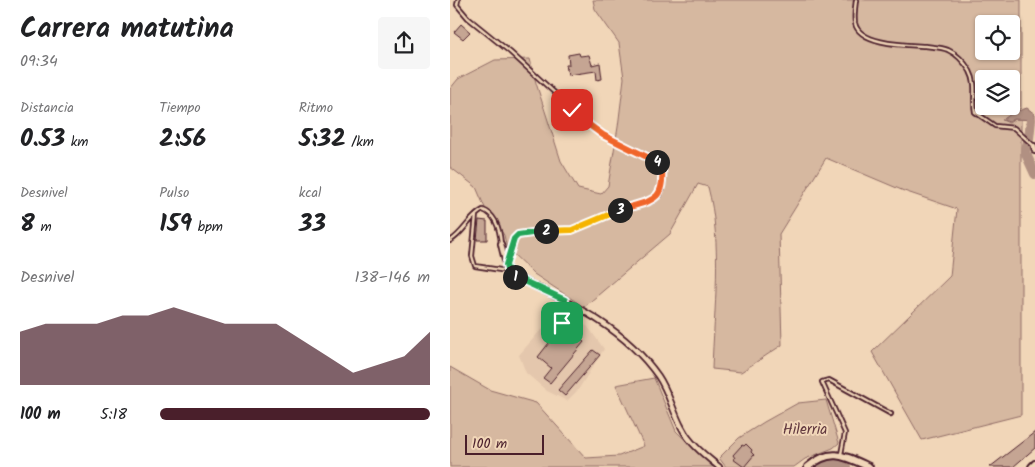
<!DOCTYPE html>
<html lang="es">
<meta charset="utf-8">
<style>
body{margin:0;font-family:Kalam,sans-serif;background:#f6f6f6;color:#202124;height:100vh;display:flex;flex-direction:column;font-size:19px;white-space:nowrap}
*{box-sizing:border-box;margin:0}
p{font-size:16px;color:#757577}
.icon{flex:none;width:28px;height:28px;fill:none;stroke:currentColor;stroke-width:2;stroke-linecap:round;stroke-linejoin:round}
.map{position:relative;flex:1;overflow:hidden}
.side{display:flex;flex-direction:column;background:#fff;width:450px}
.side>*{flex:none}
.fabs{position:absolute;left:525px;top:15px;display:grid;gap:10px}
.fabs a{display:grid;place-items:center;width:45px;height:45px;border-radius:5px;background:#fff;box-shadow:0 1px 4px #0004;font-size:25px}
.scale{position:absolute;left:15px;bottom:12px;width:79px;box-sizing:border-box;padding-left:5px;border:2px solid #4a1f2b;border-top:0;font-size:14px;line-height:18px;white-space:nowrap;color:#4a1f2b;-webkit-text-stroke:4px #f1d6b8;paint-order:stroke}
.pin{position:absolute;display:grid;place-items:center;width:42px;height:42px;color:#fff;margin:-21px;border-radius:10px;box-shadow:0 2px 8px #0006}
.km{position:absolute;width:25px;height:25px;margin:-12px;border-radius:50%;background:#222;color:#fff;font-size:14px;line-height:25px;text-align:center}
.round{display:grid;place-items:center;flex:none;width:52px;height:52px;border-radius:5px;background:#f6f6f6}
.overview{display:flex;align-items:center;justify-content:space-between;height:85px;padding:0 20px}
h1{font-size:28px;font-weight:700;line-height:38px}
.figures{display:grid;grid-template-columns:repeat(3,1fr);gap:8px;height:85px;padding:5px 20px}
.figures div{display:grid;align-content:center}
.figures b{font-size:25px;font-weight:700}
.figures small{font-size:14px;font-weight:400}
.figures p{font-size:14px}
.chart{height:140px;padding:10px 20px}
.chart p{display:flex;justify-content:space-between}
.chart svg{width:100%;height:90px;margin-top:5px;fill:#4a1f2b;opacity:.7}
ul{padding:0 20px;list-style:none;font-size:16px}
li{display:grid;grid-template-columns:80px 60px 1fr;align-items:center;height:38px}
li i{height:12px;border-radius:6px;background:#4a1f2b}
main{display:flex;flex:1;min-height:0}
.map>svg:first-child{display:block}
</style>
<main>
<section class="side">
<div class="overview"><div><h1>Carrera matutina</h1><p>09:34</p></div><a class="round"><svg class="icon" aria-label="share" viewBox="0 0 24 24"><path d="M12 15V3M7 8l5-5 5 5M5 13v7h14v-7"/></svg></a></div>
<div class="figures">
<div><p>Distancia</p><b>0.53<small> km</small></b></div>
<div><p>Tiempo</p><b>2:56</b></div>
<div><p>Ritmo</p><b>5:32<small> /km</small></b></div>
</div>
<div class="figures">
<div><p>Desnivel</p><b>8<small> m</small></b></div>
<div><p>Pulso</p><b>159<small> bpm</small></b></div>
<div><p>kcal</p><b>33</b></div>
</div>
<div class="chart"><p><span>Desnivel</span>138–146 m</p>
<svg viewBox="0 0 160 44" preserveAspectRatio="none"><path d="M0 44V18L10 14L20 14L30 14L40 10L50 10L60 6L70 10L80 14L90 14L100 14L110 22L120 30L130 38L140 34L150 30L160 18V44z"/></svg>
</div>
<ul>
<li><b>100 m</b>5:18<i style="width:100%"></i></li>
</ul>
</section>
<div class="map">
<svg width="585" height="467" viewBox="0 0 585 467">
<rect width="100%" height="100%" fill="#f1d6b8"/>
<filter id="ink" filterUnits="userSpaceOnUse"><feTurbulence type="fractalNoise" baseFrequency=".02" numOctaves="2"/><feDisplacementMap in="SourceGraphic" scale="10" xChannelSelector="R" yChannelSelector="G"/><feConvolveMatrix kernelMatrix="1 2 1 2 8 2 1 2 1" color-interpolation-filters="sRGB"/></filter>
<g filter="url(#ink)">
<path fill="#e4c7ad" d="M117,313L138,327L154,349L128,390L117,401L97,391L76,373L69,355L89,332Z"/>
<path fill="#d6b8a0" stroke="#906c66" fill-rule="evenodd" d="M143,0H571V108L552,120L559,123L565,119H571V415L472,440L422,352L500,276L507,209L454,191L376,158L329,234L332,345L291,372L262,369C264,310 273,244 258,187L248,184L220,234L134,307L84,274L57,248L54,235L35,208L26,187L0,167V89L8,79L45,60L80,59L86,83L111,161L128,189L151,194L158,186L168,127L174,78L169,43L145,9ZM534,24H561V51H534ZM534,79H561V106H534Z
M0,367L40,390L86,403L136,458L169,456L194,446L166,385L204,378L226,431L263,467H0Z
M376,400L389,443L383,448L355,459L344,467H276L269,458L289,438L314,422L348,403Z"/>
<path fill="#b19082" stroke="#88635f" d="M577,108L585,114V120L564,119L559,122L553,120L562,113Z"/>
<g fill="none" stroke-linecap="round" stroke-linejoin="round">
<path stroke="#b19082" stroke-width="10" d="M581,120L579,138L575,152L585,174
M370,467L382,464L396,467"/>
</g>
<path fill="#c5a593" stroke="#4a1f2b" d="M11,24L20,32L13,39L4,32Z
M129,53L130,56L139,55L142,65L150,63L152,79L147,80L146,71L118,75L116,65H119L118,55Z
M109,111L121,112L123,116L127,118V126L107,123Z
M29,220L37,221V240H27Z
M113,325L134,342L100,383L93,378L101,368L88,357Z
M143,350L150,355L115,396L108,390Z
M585,432V448L563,467H540Z
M296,444L302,450L301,452L304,455L294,467L283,459L285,458L283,455L292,445L294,446Z"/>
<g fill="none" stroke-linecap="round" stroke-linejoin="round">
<g stroke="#4a1f2b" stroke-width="6">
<path id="service" d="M8,0L7,5L18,18L60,52L141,126L153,135L206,162L212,168L213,181L210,194L202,201L176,208L122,230L68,235L64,239L57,263
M406,0C405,7 404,16 405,23C409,45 458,45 475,46C482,47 492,47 498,50C507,54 515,63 520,71C528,86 522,98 525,112L545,126L564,128L584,146
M26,215L22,256L25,266L57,271
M0,241C14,233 19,217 33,210C47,215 50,231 51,244
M107,327L114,318L115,301
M391,454L395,433L372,382L379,380L441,414"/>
</g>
<g stroke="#4a1f2b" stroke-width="8">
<path id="minor" d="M584,146L585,151
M51,244L58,273C113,300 171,323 208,376C219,392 223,412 232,428C240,444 256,456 269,467"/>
</g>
<g stroke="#4a1f2b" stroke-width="10">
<path id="secondary" d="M358,467C381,447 395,456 419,467
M582,467L585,464"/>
</g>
<use href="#service" stroke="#f1d6b8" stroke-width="2.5"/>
<use href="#minor" stroke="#f1d6b8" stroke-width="4.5"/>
<use href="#secondary" stroke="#f1d6b8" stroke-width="6"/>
</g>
</g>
<g fill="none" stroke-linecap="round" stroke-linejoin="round" filter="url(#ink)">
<g stroke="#fff" stroke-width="10">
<path id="split-1" d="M65,277L115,300L112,323"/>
</g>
<g stroke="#fff" stroke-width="10">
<path id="split-2" d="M65,277L58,274L56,265L64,239L68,235L96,231"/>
</g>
<g stroke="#fff" stroke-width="10">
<path id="split-3" d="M96,231L122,230L170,210"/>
</g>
<g stroke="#fff" stroke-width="10">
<path id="split-4" d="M170,210C198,200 215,205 212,168L207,162"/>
</g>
<g stroke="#fff" stroke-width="10">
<path id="split-5" d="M138,124L153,135L207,162"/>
</g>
<g stroke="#fff" stroke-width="10">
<path id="split-6" d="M122,110L138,124"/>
</g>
<use href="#split-1" stroke="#22a559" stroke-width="6"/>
<use href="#split-2" stroke="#22a559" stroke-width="6"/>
<use href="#split-3" stroke="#f5b400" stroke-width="6"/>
<use href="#split-4" stroke="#f0652b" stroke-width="6"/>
<use href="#split-5" stroke="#f0652b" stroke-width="6"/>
<use href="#split-6" stroke="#f5b400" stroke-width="6"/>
</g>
<g text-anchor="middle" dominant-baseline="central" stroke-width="4" stroke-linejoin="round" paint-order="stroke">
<g font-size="15" fill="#5f363d" stroke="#f1d6b8">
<text x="355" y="430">Hilerria</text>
</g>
</g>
</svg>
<div class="fabs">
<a><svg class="icon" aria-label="locate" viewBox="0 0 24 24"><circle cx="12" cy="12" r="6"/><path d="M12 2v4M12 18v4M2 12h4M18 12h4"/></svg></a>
<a><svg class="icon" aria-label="layers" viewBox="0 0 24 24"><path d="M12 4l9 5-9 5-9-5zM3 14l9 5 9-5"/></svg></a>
</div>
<div class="scale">100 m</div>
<div class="pin" style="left:112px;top:323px;background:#1e9e55"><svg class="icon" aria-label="arrive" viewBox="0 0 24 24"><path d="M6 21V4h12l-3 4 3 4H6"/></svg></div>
<div class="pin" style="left:122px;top:110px;background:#d93025"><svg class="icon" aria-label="check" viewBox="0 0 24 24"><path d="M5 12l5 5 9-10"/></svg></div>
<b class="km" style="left:65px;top:277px">1</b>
<b class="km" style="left:96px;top:231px">2</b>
<b class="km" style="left:170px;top:210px">3</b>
<b class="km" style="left:207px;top:162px">4</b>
</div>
</main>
